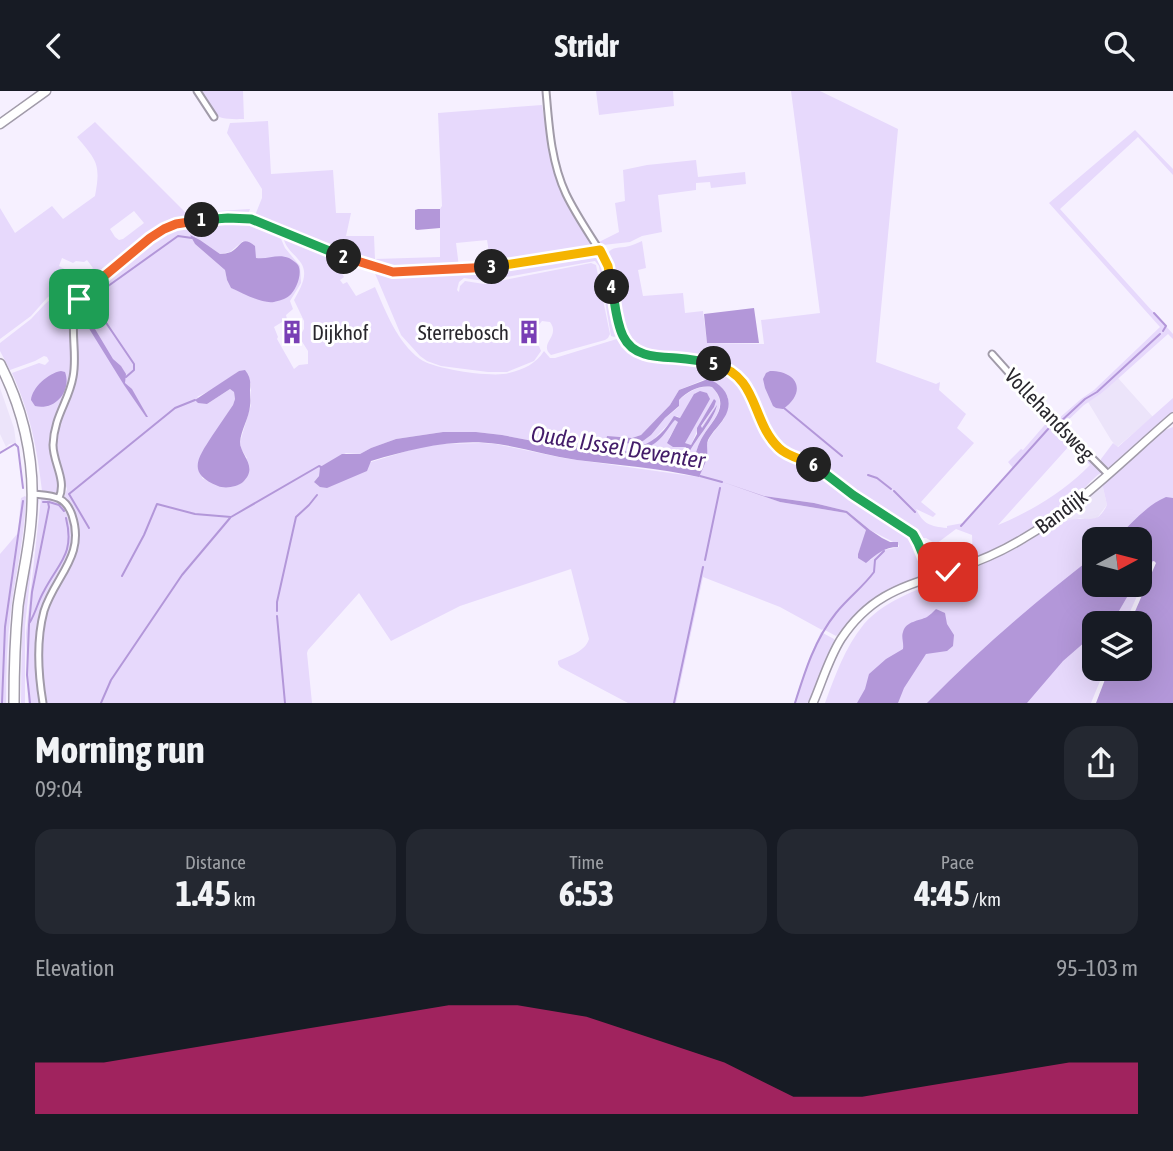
<!DOCTYPE html>
<meta charset="utf-8">
<style>
body{margin:0;font-family:"Asap Condensed",sans-serif;background:#242831;color:#f1f3f6;height:100vh;display:flex;flex-direction:column;font-size:26px;white-space:nowrap}
*{box-sizing:border-box;margin:0}
p{font-size:23px;color:#9ea1a6}
.icon{flex:none;width:38px;height:38px;fill:none;stroke:currentColor;stroke-width:2;stroke-linecap:round;stroke-linejoin:round}
.map{position:relative;height:612px;overflow:hidden}
.side{display:flex;flex-direction:column;background:#171b24;flex:1}
.side>*{flex:none}
.needle{width:46px;rotate:83deg}
.fabs{position:absolute;left:1082px;top:436px;display:grid;gap:14px}
.fabs a{display:grid;place-items:center;width:70px;height:70px;border-radius:14px;background:#171b24;box-shadow:0 7px 28px #0002;font-size:35px}
.pin{position:absolute;display:grid;place-items:center;width:60px;height:60px;color:#fff;margin:-30px;border-radius:14px;box-shadow:0 4px 10px #0006}
.km{position:absolute;width:35px;height:35px;margin:-18px;border-radius:50%;background:#222;color:#fff;font-size:19px;line-height:35px;text-align:center}
.round{display:grid;place-items:center;flex:none;width:74px;height:74px;border-radius:21px;background:#242831}
.summary{display:flex;align-items:center;justify-content:space-between;height:119px;padding:0 35px}
h1{font-size:38px;font-weight:700;line-height:52px}
.metrics{display:grid;grid-template-columns:repeat(3,1fr);gap:10px;height:119px;padding:7px 35px}
.metrics div{display:grid;align-content:center;border-radius:18px;background:#242831;text-align:center}
.metrics b{font-size:35px;font-weight:700}
.metrics small{font-size:19px;font-weight:400}
.metrics p{font-size:19px}
.chart{height:196px;padding:14px 35px}
.chart p{display:flex;justify-content:space-between}
.chart svg{width:100%;height:126px;margin-top:7px;fill:#db2777;opacity:.7}
header{display:flex;justify-content:space-between;align-items:center;height:91px;padding:0 35px;background:#171b24;font-size:32px;font-weight:700}
.map>svg:first-child{display:block}
</style>
<header><svg class="icon" aria-label="back" viewBox="0 0 24 24"><path d="M15 5l-7 7 7 7"/></svg>Stridr<svg class="icon" aria-label="search" viewBox="0 0 24 24"><circle cx="10" cy="10" r="6"/><path d="M15 15l6 6"/></svg></header>
<div class="map">
<svg width="1173" height="612" viewBox="0 0 1173 612">
<rect width="100%" height="100%" fill="#f6f0ff"/>
<path fill="#ece4fa" d="M1118,287L1153,326L1117,356L1111,349L1088,311L1102,302Z
M0,297L14,337L16,352L9,353L6,356L0,343Z
M1102,392L1107,414L1097,427L1090,429L1080,427L1049,437L1047,436Z"/>
<path fill="#e7d9fc" fill-rule="evenodd" d="M199,0H243L244,28C212,29 216,25 199,0Z
M596,0H673L674,15L599,24Z
M791,0H820L898,38L876,271L936,293L940,291L939,299L966,323L957,337L974,352L921,411L936,423L933,426L916,418C924,434 930,435 947,437V435L963,432L1013,377L1008,371L1021,358L1023,359L1049,329C1057,337 1056,346 1069,347L1102,381C1091,388 1084,399 1074,408C1053,425 998,463 973,467L972,444L956,438L936,453L926,447H918L909,436L865,408L817,370L786,358L779,353L760,323L749,297L719,272L645,263L630,253L621,237L605,166C611,156 615,157 625,156C631,155 637,152 642,150L646,177L638,179L643,205L683,202L685,222L703,220L707,252L764,253L761,229L820,222ZM1070,354L1090,374C1065,400 1032,420 998,434Z
M542,14L549,58L556,83L592,153L589,157L491,174L487,149L456,152L459,176L402,178L389,177L341,162L254,127L262,107V98L227,42L230,32L268,30L271,83L333,79L336,122H351L346,145H374L375,168L440,166V118L442,115L438,22Z
M95,31L186,122L250,118L248,123L245,124L214,125L169,133L79,205C65,229 75,258 72,284C68,307 51,326 50,350C50,367 60,381 59,398L55,402L42,400C37,356 30,322 12,282L39,272L45,274L49,270L47,266L44,265L35,270L10,279L0,260V252L31,228L45,213L67,194C77,192 86,184 93,177L87,169L84,171L76,170L73,172L62,167L59,175L68,180L64,190L65,192L47,207L31,225L0,248V117L15,142L52,115L63,128L95,105C101,73 97,70 77,46ZM134,120L144,132L123,148L119,149L115,146L110,138Z
M1135,39L1173,78V84L1138,46L1060,118L1173,243V248L1168,243L1102,302L1084,314L1060,337L996,265L995,261L1057,329L1081,308L1094,299L1160,236L1049,112Z
M696,69L698,86L745,81L746,93L711,97L710,91L696,92V99L658,104L662,141L642,145L630,151L603,154L599,151L619,141L615,112L625,110L623,79L647,74Z
M221,130H250L278,141L285,157L300,175L301,192L290,210L293,218L286,224L287,228L274,236L278,246L277,248L294,278L299,274L308,273V260L301,249V243L304,238V230L294,209C300,198 309,184 301,172C295,163 287,159 284,149L287,144L343,169L338,175L344,186L340,189L343,193L347,191L356,205L375,196C386,221 397,251 420,268C433,278 493,287 509,282C524,278 536,273 544,260L550,267H555L620,247L633,259L718,276L733,283L742,291L774,353L809,373L912,444L917,454L927,480L926,483L901,494L836,545L823,538L822,539L780,516L703,486L676,612H628L560,576L558,573V570C569,565 585,561 589,548L571,478L460,515L391,550L359,502L308,559L307,562L312,612H47C41,580 40,547 48,515C52,502 59,493 66,482C82,458 82,429 64,407L67,398L57,370L54,351L56,338L72,297L75,229L82,207L110,180L163,140L184,133ZM191,145L200,149L220,163L230,161L243,150L256,167L299,178L297,193L259,208L231,197L227,189L225,179L195,153ZM239,280L251,293V314L240,351L241,358L247,367L210,391L202,387L222,331L233,314L235,308L234,301L230,298L207,313L197,306L213,298ZM703,289L728,306L724,328L710,346L707,353L706,368L699,386L563,367L496,353L482,352L442,353L420,356L371,371L314,391L319,385L320,376L346,362L360,363L371,357L396,348L443,341H476L502,344L538,351L611,358L680,369L686,356L678,355L669,347L679,330L675,329L649,357C653,347 669,333 677,325L680,327L696,301L684,352L691,354C698,340 700,325 714,316L701,336L702,337L717,315C714,329 694,350 687,366L686,370L693,371C696,362 698,353 703,345C713,328 730,315 712,296C699,294 688,301 679,309V316L665,327L651,344L643,350L634,353L607,350L621,346L632,347L641,344L670,314L679,299ZM720,390L764,405L814,412L847,420L870,439L899,454V456L879,460L871,469L858,463L867,439L846,422L780,411Z
M594,161L601,165L605,170L620,244L614,246L611,245L599,175L595,170L484,190L464,187L459,191L457,199L459,201L460,195L465,190L484,193L591,172L596,174L610,243L608,247L605,249L551,264C538,252 561,246 550,231L542,230L538,235L522,237V243H524L525,246L535,245L541,260L534,270L507,281H488L441,275L427,270L420,265L401,244L374,180L375,177L435,181Z
M1173,307V322L1112,376L1105,377L1101,373V368L1113,352L1118,356Z
M1173,336V436L1150,476L1125,532H1094V578H1105L1091,612H825C835,585 845,556 864,533C887,507 925,496 956,484L958,480C989,469 1023,459 1047,436L1049,437C1058,433 1068,428 1078,428C1093,427 1098,432 1107,414L1102,392L1160,341ZM1094,448H1139V494H1094Z
M25,405L26,406C25,444 16,481 11,519C7,550 6,581 6,612H0V463L18,442L21,407Z
M41,407L57,408L64,412L69,421L74,444L72,460L41,525V612H28L26,542Z
M38,408H39L25,535V612H21L22,528L35,412Z
M821,541L834,548L835,551L810,612H794L809,568Z"/>
<path fill="#b397d9" d="M418,118H440V137L417,139L415,138V119Z
M190,144L200,149L220,163C223,163 228,162 231,161C242,155 241,144 255,155L256,167C268,169 277,162 289,167C292,169 296,171 298,174C303,182 296,200 289,205C286,208 278,210 274,211C261,213 243,202 231,197L227,189L225,179L195,153Z
M754,217L759,252H707L704,223Z
M81,219L92,233L113,268L121,275L126,283L125,292L132,298L148,326H146L124,294L80,223L79,220Z
M245,279C250,285 251,291 250,299C250,304 251,310 250,315C249,327 241,339 240,351C240,364 259,376 243,391C237,396 225,398 218,395C186,382 198,367 212,345C219,335 226,324 233,314L235,308L234,301L230,298L207,313L198,312L195,309L239,280Z
M61,280L65,281C72,300 55,320 35,315L31,309C32,297 48,282 61,280Z
M770,280C798,280 807,301 783,318L776,317L773,315L765,297L763,288L766,282Z
M708,288C725,294 735,310 724,327C720,334 712,341 708,349C706,354 708,359 707,365C706,372 702,379 699,386C659,377 617,374 577,369C550,365 524,357 498,353C454,347 412,358 371,370L367,380L327,397L320,396L314,391L319,385L320,376L342,363H360L371,357L396,348L443,341H476L502,344L538,351L611,358L680,369L686,356H673L667,352L678,331L675,329C665,340 659,356 641,357V355C656,350 666,338 674,325L680,327L694,303L700,300L707,302L710,308L685,352L691,354L697,343V337L714,308L716,310L714,316L701,335L702,337L717,314C714,330 694,349 687,366V370L693,371C696,362 698,353 703,345C713,328 731,315 712,296C699,294 688,300 679,309V315L665,327L651,344L643,350L634,353L606,350L607,345L632,347L641,344L670,314L679,299Z
M720,390L764,405L814,412L847,420L870,439L882,447L890,451H898V456C884,456 877,463 866,472L858,467V463L866,439L846,422L780,411Z
M1166,406L1173,407V612H1096L1109,578H1139V532H1130L1156,472L1154,470L1149,471L1139,485V448H1115C1132,433 1145,415 1166,406Z
M1094,465V494H1134L1112,532H1094V543L1063,570L1027,612H927C979,559 1035,511 1094,465Z
M936,518L945,522L947,533L954,544L953,555L947,560L926,563L904,597L898,612H857L865,598L869,583L886,568L903,558C904,552 901,546 903,541C906,530 919,530 927,526C930,524 933,521 936,518Z"/>
<g fill="none" stroke-linecap="round" stroke-linejoin="round">
<path stroke="#b397d9" stroke-width="2" d="M1154,222L1166,235L1163,240
M126,286L134,279V273L90,208L178,145L192,147
M784,317L842,365
M1059,332L1085,308L1097,301L1160,243
M0,362L15,353L18,356L23,397
M868,384L877,387L891,398
M700,385L722,391
M894,400L915,421
M49,411L59,414L64,420
M961,435L1049,337
M89,437L69,403L175,317L195,309
M705,469L720,397
M122,485L144,444L157,413L195,423L231,426L319,375L321,376
M277,520V511L296,426L309,414L317,404
M277,525L285,612
M30,531C36,521 38,510 44,500C59,471 75,463 66,427
M2,612L5,536L23,410
M30,612L27,584L29,534L32,501L49,416L48,411H43
M101,612L111,589L182,484L230,427
M674,612L703,476
M795,612C805,580 815,548 836,522C848,507 863,496 874,481L875,469L884,460"/>
<g stroke="#a19ba9" stroke-width="9">
<path id="minor" d="M197,0L214,26
M546,0C549,35 551,71 566,103C577,126 593,148 606,170C615,193 613,234 627,252C648,277 702,261 732,280C756,296 758,336 779,357C789,367 805,368 817,376C830,385 842,396 855,405C874,419 893,431 913,443L918,451L932,486
M992,263L1059,338L1081,356L1108,383
M33,403C52,405 65,404 72,424C86,465 55,485 44,520C36,550 38,582 43,612
M59,407C67,389 53,372 53,354C54,325 69,310 73,286C79,256 64,226 85,201L150,147L164,137L176,133L204,128L228,127L251,128L320,157L392,181L494,176L600,158"/>
</g>
<g stroke="#a19ba9" stroke-width="10">
<path id="tertiary" d="M813,612C822,591 829,567 841,548C872,501 907,495 956,478C980,470 1003,460 1024,447C1079,415 1125,367 1173,326"/>
</g>
<g stroke="#a19ba9" stroke-width="11">
<path id="secondary" d="M0,33L46,0"/>
</g>
<g stroke="#a19ba9" stroke-width="12">
<path id="primary" d="M0,273C25,322 36,375 31,430C29,458 22,486 18,515C15,547 14,580 14,612"/>
</g>
<use href="#minor" stroke="#fff" stroke-width="5"/>
<use href="#tertiary" stroke="#fff" stroke-width="7"/>
<use href="#secondary" stroke="#fff" stroke-width="8"/>
<use href="#primary" stroke="#fff" stroke-width="9"/>
</g>
<g fill="none" stroke-linecap="round" stroke-linejoin="round">
<g stroke="#fff" stroke-width="14">
<path id="split-1" d="M79,208L85,201L150,147L164,138L176,133L202,129"/>
</g>
<g stroke="#fff" stroke-width="14">
<path id="split-2" d="M202,129L228,127L251,128L344,166"/>
</g>
<g stroke="#fff" stroke-width="14">
<path id="split-3" d="M344,166L393,181L492,176"/>
</g>
<g stroke="#fff" stroke-width="14">
<path id="split-4" d="M492,176L600,159L608,175L612,196"/>
</g>
<g stroke="#fff" stroke-width="14">
<path id="split-5" d="M612,196C615,212 616,231 623,245C633,266 656,266 676,267C688,268 702,270 714,273"/>
</g>
<g stroke="#fff" stroke-width="14">
<path id="split-6" d="M714,273C760,286 750,329 779,357C788,366 803,368 814,374"/>
</g>
<g stroke="#fff" stroke-width="14">
<path id="split-7" d="M814,374L853,404L913,443L918,452L925,469"/>
</g>
<g stroke="#fff" stroke-width="14">
<path id="split-8" d="M925,469L932,486L948,481"/>
</g>
<use href="#split-1" stroke="#f0652b" stroke-width="9"/>
<use href="#split-2" stroke="#22a559" stroke-width="9"/>
<use href="#split-3" stroke="#f0652b" stroke-width="9"/>
<use href="#split-4" stroke="#f5b400" stroke-width="9"/>
<use href="#split-5" stroke="#22a559" stroke-width="9"/>
<use href="#split-6" stroke="#f5b400" stroke-width="9"/>
<use href="#split-7" stroke="#22a559" stroke-width="9"/>
<use href="#split-8" stroke="#f5b400" stroke-width="9"/>
</g>
<defs>
<g id="building-bare" transform="scale(1.89)"><path d="M-4-6H4V6H1V3H-1V6H-4ZM-2.5-4.3h1.7v1.8h-1.7ZM.8-4.3h1.7v1.8H.8ZM-2.5-1h1.7V.8h-1.7ZM.8-1h1.7V.8H.8Z" fill="#793fb5" stroke="#fff" stroke-width="2.5" paint-order="stroke"/></g>
</defs>
<g fill-rule="evenodd">
<use href="#building-bare" x="292" y="241"/>
<use href="#building-bare" x="529" y="241"/>
</g>
<g text-anchor="middle" dominant-baseline="central" stroke-width="6" stroke-linejoin="round" paint-order="stroke">
<g font-size="21" fill="#29272d" stroke="#fff" text-anchor="start">
<text x="312" y="241">Dijkhof</text>
<text x="509" y="241" text-anchor="end">Sterrebosch</text>
</g>
<g font-size="21" fill="#29272d" stroke="#fff">
<text transform="translate(1050 323) rotate(46)">Vollehandsweg</text>
<text transform="translate(1061 420) rotate(-37)">Bandijk</text>
</g>
<g font-size="23" font-style="italic" fill="#441d6a" stroke="#fff">
<text transform="translate(618 356) rotate(9)">Oude IJssel Deventer</text>
</g>
</g>
</svg>
<div class="fabs">
<a><svg class="needle" viewBox="-14 -14 28 28"><path d="M0-13l5 13h-10z" fill="#e53935"/><path d="M0 13l5-13h-10z" fill="#9ea1a6"/></svg></a>
<a><svg class="icon" aria-label="layers" viewBox="0 0 24 24"><path d="M12 4l9 5-9 5-9-5zM3 14l9 5 9-5"/></svg></a>
</div>
<div class="pin" style="left:79px;top:208px;background:#1e9e55"><svg class="icon" aria-label="arrive" viewBox="0 0 24 24"><path d="M6 21V4h12l-3 4 3 4H6"/></svg></div>
<div class="pin" style="left:948px;top:481px;background:#d93025"><svg class="icon" aria-label="check" viewBox="0 0 24 24"><path d="M5 12l5 5 9-10"/></svg></div>
<b class="km" style="left:202px;top:129px">1</b>
<b class="km" style="left:344px;top:166px">2</b>
<b class="km" style="left:492px;top:176px">3</b>
<b class="km" style="left:612px;top:196px">4</b>
<b class="km" style="left:714px;top:273px">5</b>
<b class="km" style="left:814px;top:374px">6</b>
</div>
<section class="side">
<div class="summary"><div><h1>Morning run</h1><p>09:04</p></div><a class="round"><svg class="icon" aria-label="share" viewBox="0 0 24 24"><path d="M12 15V3M7 8l5-5 5 5M5 13v7h14v-7"/></svg></a></div>
<div class="metrics">
<div><p>Distance</p><b>1.45<small> km</small></b></div>
<div><p>Time</p><b>6:53</b></div>
<div><p>Pace</p><b>4:45<small> /km</small></b></div>
</div>
<div class="chart"><p><span>Elevation</span>95–103 m</p>
<svg viewBox="0 0 160 44" preserveAspectRatio="none"><path d="M0 44V26L10 26L20 22L30 18L40 14L50 10L60 6L70 6L80 10L90 18L100 26L110 38L120 38L130 34L140 30L150 26L160 26V44z"/></svg>
</div>
</section>
